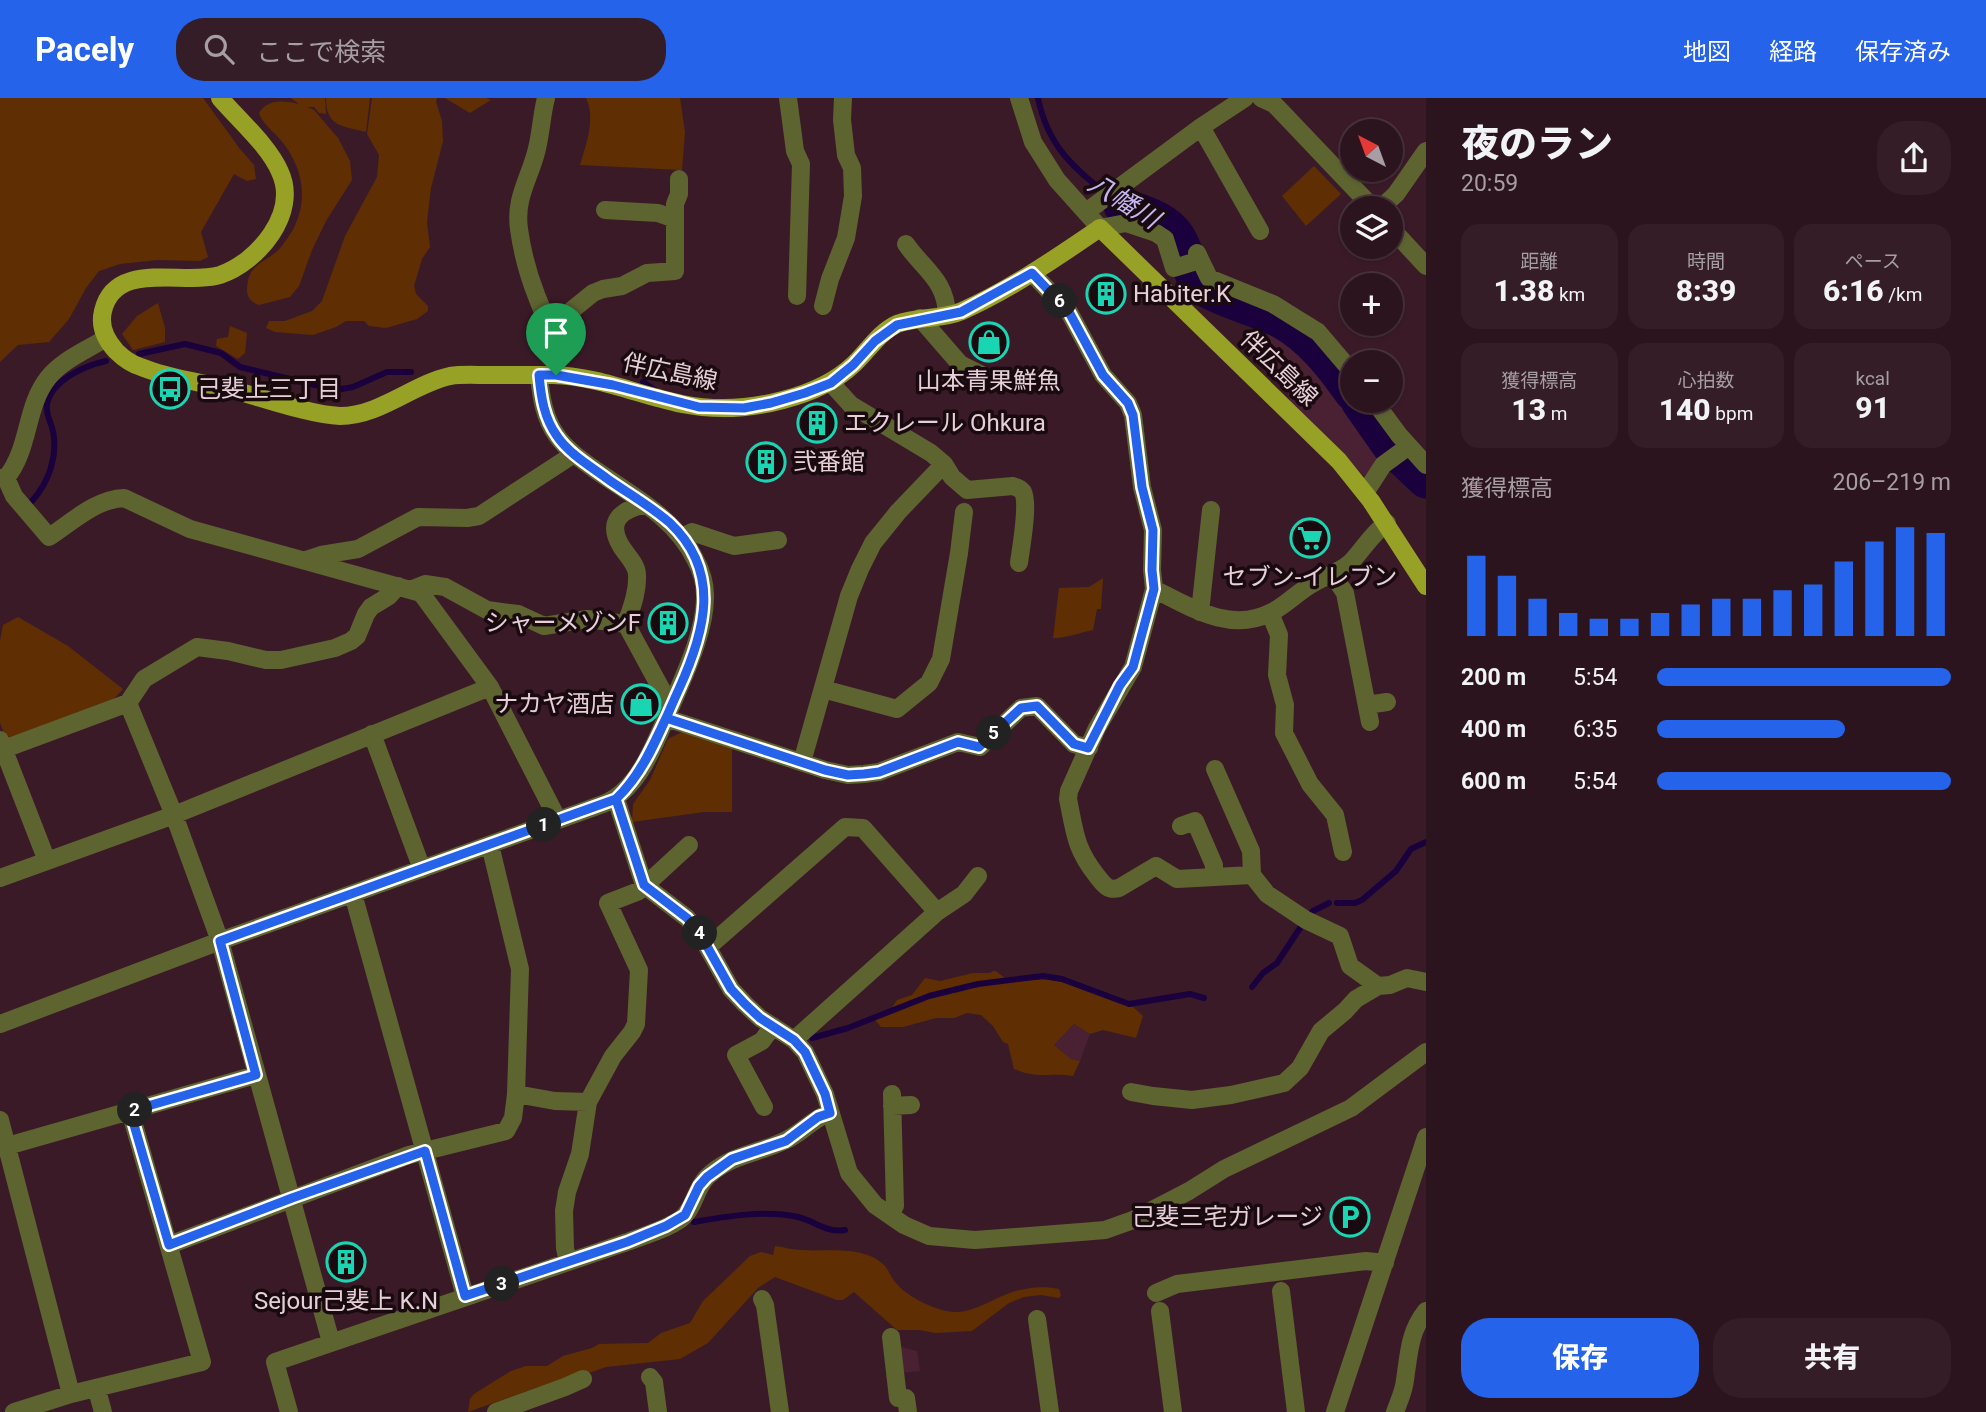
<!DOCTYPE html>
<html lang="ja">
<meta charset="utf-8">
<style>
body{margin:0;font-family:Roboto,"Noto Sans JP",sans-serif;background:#341d27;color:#f1f3f6;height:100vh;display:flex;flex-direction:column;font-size:26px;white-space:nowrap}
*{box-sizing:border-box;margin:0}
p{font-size:23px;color:#a69ea4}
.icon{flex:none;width:38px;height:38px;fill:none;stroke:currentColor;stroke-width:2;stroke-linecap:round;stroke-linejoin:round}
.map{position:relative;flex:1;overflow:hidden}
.details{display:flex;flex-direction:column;background:#2c141e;width:560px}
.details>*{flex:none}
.needle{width:46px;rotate:319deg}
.controls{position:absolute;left:1340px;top:21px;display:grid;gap:14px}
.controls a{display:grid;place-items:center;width:63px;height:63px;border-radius:50%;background:#2c141e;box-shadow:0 2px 5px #0004,0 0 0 2px #48333c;font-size:35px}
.pin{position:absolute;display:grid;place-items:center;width:60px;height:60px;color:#fff;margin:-72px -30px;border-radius:50% 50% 50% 0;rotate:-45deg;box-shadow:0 0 7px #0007}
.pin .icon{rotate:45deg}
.km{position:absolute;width:35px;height:35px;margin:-18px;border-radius:50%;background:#222;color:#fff;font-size:19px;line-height:35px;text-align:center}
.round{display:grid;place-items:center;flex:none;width:74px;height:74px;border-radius:28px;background:#341d27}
.headline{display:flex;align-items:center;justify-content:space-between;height:119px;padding:0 35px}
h1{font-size:38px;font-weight:800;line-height:52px}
.figures{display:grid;grid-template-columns:repeat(3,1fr);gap:10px;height:119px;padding:7px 35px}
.figures div{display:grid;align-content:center;border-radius:18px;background:#341d27;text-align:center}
.figures b{font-size:30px;font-weight:800}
.figures small{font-size:19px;font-weight:400}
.figures p{font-size:19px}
.chart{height:196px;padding:14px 35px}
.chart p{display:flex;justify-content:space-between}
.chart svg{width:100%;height:126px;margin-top:7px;stroke:#2563eb;stroke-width:6}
.button{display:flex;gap:14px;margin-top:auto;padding:14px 35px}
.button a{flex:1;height:80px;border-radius:28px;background:#2563eb;color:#fff;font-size:28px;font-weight:800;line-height:80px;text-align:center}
.button a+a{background:#341d27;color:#f1f3f6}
ul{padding:0 35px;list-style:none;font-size:23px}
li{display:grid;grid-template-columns:112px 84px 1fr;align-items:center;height:52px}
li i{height:18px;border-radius:9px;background:#2563eb}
header{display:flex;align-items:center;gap:42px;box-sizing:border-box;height:98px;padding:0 35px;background:#2563eb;color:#fff}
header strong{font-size:33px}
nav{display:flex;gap:38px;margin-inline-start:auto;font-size:24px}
.search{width:490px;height:63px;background:#341d27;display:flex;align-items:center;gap:18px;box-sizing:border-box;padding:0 24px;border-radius:28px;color:#a69ea4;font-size:26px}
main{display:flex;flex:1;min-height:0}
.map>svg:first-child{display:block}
</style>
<header>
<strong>Pacely</strong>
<div class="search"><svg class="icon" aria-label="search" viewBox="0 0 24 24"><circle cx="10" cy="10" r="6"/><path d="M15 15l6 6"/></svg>ここで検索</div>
<nav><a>地図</a><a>経路</a><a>保存済み</a></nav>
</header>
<main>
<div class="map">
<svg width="1426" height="1314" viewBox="0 0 1426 1314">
<rect width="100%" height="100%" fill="#3b1a28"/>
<path fill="#492132" d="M1262,224L1283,233L1309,249L1326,270L1384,352L1377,358L1367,382L1346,358L1290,303L1287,291L1280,280L1269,240L1259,230Z
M1074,926L1090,936L1080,963L1071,961L1054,947Z
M898,1248L917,1253L920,1273L901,1275Z"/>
<path fill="#5f2f03" d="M0,0H203L240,51L254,67L256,81L247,83L234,76L201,134L208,159L200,163L157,162L120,166L99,173L86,190L69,221L49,244L18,247L0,264Z
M291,0H325L326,16L319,15L314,9H307L314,12L338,40L350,63L352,82L326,123L312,152L299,188L290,199L259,207C251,204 247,200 247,191C248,163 267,166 282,148C287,141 293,133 296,125C309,95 300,64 279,40C272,32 262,25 259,15C268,0 285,3 299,6Z
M326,0H370L366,34C343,28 326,29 326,0Z
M372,0H437L436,4L442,23L443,43L431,90L427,124L430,149L422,161L414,188L416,196L428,208V213L417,221L386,230L369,228L364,223H346L336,229L313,237L275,234L266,230L269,223H285L312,213L322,203L345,138L377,79L379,57L367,36Z
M445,0H486L491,2L470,15Z
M586,0H680L685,34L682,72L580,67C586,47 596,20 586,0Z
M1314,68L1341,96L1306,128L1282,98Z
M158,205L165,230V244L133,252L122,236L137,218Z
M230,228L247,235L245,255L238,261L216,248L217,241L228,239Z
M1103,480L1101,511H1097L1093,532C1081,534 1064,541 1053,540L1059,490L1089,489Z
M18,519L68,548L123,591L112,603L14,642L4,635L0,625V543L3,527Z
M684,633L732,648V714H704L632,724L633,706L650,682L668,641Z
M993,873H996L1005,880L1017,878L1020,882L1053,881L1133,909L1143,918L1136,940L1103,932L1090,936L1074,926L1054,947L1071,961L1080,963L1073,978C1048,974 1040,982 1014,971L1008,946L1003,944L993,928L981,917L967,915L954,920H936L903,929H881L872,918L892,910L897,902L912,897L925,880L940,883L973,875H990Z
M775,1148C784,1149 793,1152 801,1152C827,1154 863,1147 884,1167C888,1171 891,1179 895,1184C906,1198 929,1209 946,1213C971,1219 993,1199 1016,1193C1031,1189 1044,1188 1059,1191L1061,1197L1059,1200L1041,1197L1024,1199L1009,1205L972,1233L935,1235L920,1232H897L854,1194L843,1202H837L775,1179L758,1190L708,1245L680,1261L606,1269L560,1285L538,1289L468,1314L470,1301L474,1296L511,1273L526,1268H547L563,1258L592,1250L599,1246L648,1245L661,1235L690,1225L703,1203L750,1158L761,1154L773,1157Z"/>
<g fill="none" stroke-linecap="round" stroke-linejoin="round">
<path stroke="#1a003d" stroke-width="6" d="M1038,0C1049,55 1081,75 1122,108
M139,256L185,246L221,255L240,269L336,292L353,289L387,274H411
M643,284L655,292
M32,403C49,384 58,358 53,333C51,324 45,315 47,306C52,282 84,268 106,263
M1337,805H1355L1362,802L1396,773L1411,751L1426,744
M1309,817L1313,813L1329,805
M1252,889L1263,875L1277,865L1302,827
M812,940L848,930L929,898L978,886L1043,878L1062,881L1129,906L1190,896L1204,900
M694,1124C728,1118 764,1112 798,1119C815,1123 826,1135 845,1132"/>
<path stroke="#1a003d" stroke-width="37" d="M1122,108C1141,115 1166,121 1177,139C1187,154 1190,181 1206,191C1229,204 1257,210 1281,222C1312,239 1333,267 1353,295
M1359,303L1392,350L1426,382"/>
<path stroke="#5e6430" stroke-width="18" d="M546,0C541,19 541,39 535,58C527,85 515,102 519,131C522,153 529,179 537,199C548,226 557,248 556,277
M788,0L795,53L801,66L797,198
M1019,0L1033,44L1057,82L1100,130L1126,125L1156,135L1165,141L1174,170L1200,162
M1261,0L1274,6L1373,110
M1201,29L1260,133
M1381,110L1396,96L1426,53
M605,112L658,115L675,121
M1086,114L1201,29L1245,0
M1391,130L1426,168
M906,146C924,172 946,182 947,217
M1197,155L1209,180L1273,206L1318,234L1353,275
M1032,175L1069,214L1103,277L1128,305L1133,317L1142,389L1153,432L1152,472L1154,491
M823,208L830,181L846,140L853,98L852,70L846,57L842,22L843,0
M920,220L960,266L986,279
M551,232L567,216L593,195L603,191L622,188L647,175L675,173V106L679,96V81
M1374,303L1399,337L1426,367
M944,366L952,379L967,392L1013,388C1018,390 1020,390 1023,394C1029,407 1021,449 1019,465
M0,380H6C30,351 25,309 48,280C62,262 87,252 106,240
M6,380L14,398L49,439C72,424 96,401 124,400L190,431L421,495L490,589L558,722
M1365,395L1383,367L1409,348
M645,407C622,411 606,423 621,448C627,458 637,466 637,477C638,494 631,511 626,526L664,596L673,603
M1387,425C1371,436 1363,452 1350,465C1339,475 1324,478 1312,486C1298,494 1286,507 1272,514C1231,536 1190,509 1154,491L1133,569L1097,630L1069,693L1068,701C1075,735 1075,750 1097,778C1104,787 1108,793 1119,790L1156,768L1177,781L1252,777L1267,796L1306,822L1340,838L1350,868L1378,888L1390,887L1407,880L1426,884
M682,439L692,434L734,448L778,442
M306,462L321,457L358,451L418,419L467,420L479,418L574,356
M1332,476L1345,495L1370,624
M410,492L425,486L445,489L487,512L518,516L544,528L587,521L626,526
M1200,514L1211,412
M1270,515L1279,537L1277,577L1285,607L1284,635L1310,686L1335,717L1343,754
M823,591L897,611L929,585L941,561L959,455L964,414
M128,605L174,717L220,843L331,1244
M1367,607L1387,604
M666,620L825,672L848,677L864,676L879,674L958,644L980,649L1021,610L1037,608L1074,646L1089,650
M372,636L422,771
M0,642L47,763
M4,651L128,605L144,581L197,549L228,553L266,562H281L335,550L351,543L357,538L366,516L371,509L389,498L398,488
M802,664L849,498L860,471L873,445L898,414L944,366L931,355L851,307L831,285
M1215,671L1251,753L1252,777
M616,701L644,787L687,820L699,834L731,891L745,906L760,920L794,942L805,954L825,996L849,1075L875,1107L904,1127L929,1138L975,1142L1081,1134L1105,1132L1133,1122L1189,1093L1224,1071L1351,1010L1426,954
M1181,728L1195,723L1214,767V779
M0,780L174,717L490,589
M353,796L465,1198
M937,814L964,796L978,778
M708,849L845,729L863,730L937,814L794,942
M0,926L220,843L603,706C639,692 654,647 669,613C683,580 706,533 705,497C705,484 701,472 695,461C675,420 633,398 597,373C583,363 567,352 557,338C544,320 541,299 539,277
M1131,994L1153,998L1192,1002L1231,997L1284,985L1300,970L1321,933L1345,913L1356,901L1378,888
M516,996L555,1003L588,1004
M892,1008L911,1007
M764,1009L736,957L762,943L773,928
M0,1022L71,1296
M0,1050L256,977
M888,1116L895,1108L892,996
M169,1147L409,1057L506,1033L513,1020L516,996L520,871L490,747
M568,1164L565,1150L564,1113L567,1094L580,1056L588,1004L613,958L632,934L636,926L639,872L608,805L639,793L689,747
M1281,1193L1296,1314
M1156,1195L1177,1186L1366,1163L1385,1165
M762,1201L765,1207L780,1314
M1160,1213L1173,1314
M1037,1221L1050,1314
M891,1239L898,1300H906L908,1314
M650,1279L654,1284L658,1314
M97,1292L103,1314
M14,1314L71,1296L202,1264L130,1013
M289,1314L275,1264L627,1144C642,1138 675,1129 685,1117C695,1106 696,1090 707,1079C729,1057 757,1056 784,1043C801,1036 812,1021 829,1015
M496,1314L565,1289L583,1281
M1335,1314L1426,1039
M1395,1314C1399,1303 1404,1293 1405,1282C1409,1256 1409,1234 1426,1213"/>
<path stroke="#96a125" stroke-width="18" d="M220,0C239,22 269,48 280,74C299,115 258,164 220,177C184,188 115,161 103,213C99,229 106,242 116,253C123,260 131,266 141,269C170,281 202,284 233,292C263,300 311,317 340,318C380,318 413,286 450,278C462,276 475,277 487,277C509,277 531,277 553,277C597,278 639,297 682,306C717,313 749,311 783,302C810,295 834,285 854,266C868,253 879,234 897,226C918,218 942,222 962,213C1011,191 1056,160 1100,130L1339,363L1371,403L1426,488"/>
</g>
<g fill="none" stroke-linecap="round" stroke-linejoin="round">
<g stroke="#fff" stroke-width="14">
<path id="route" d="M556,277H539C541,299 544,320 557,338C569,356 592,369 609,382C629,396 652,409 670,425C722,474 705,534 679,591C661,630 647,672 616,701L220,843L256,977L130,1013L169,1147L292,1100L425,1053L465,1198L627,1144L666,1128L685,1117L699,1088L707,1079L732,1061L786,1043L818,1019L830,1015L825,996L805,954L794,942L760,920L745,906L731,891L699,834L687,820L644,787L616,701C640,678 652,649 666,620L825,672L848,677L864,676L879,674L958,644L979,649L1021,610L1037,608L1074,646L1088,650L1120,587L1133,569L1154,491L1152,472L1153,432L1142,389L1133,317L1128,305L1103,277L1069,214L1032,175L961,214L897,227L875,243L853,267L831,285L805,295L771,305L744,310L699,309L613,287L556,277"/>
</g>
<use href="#route" stroke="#2563eb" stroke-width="9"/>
</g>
<defs>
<g id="building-ring" transform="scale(2.0125)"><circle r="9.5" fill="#190a10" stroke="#1ad5b2" stroke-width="1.5"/><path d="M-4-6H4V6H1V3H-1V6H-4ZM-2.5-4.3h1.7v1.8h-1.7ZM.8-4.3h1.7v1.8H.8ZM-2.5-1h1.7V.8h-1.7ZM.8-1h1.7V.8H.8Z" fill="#1ad5b2"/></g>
<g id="shop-ring" transform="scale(2.0125)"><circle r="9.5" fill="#190a10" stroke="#1ad5b2" stroke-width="1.5"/><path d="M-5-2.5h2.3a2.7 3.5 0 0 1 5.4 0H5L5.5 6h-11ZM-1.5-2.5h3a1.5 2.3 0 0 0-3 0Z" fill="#1ad5b2"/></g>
<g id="bus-ring" transform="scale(2.0125)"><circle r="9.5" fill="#190a10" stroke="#1ad5b2" stroke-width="1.5"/><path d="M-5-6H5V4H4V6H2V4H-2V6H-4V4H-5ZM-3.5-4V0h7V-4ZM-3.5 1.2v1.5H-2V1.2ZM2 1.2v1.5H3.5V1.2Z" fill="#1ad5b2"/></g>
<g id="supermarket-ring" transform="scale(2.0125)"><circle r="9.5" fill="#190a10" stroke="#1ad5b2" stroke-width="1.5"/><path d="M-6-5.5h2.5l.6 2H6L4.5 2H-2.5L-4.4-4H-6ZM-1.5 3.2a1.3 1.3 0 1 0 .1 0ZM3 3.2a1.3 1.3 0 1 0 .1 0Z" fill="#1ad5b2"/></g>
<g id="parking-ring" transform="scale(2.0125)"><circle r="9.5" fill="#190a10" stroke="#1ad5b2" stroke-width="1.5"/><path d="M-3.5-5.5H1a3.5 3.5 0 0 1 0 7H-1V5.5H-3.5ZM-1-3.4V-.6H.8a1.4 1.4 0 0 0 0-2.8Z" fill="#1ad5b2"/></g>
</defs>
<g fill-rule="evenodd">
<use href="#building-ring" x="1106" y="196"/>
<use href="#shop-ring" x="989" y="244"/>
<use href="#bus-ring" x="170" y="291"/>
<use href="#building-ring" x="817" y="325"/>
<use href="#building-ring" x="766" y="364"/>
<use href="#supermarket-ring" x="1310" y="440"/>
<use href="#building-ring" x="668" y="525"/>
<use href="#shop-ring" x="641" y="606"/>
<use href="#parking-ring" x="1350" y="1119"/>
<use href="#building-ring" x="346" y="1164"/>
</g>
<g text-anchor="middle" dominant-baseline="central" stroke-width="7" stroke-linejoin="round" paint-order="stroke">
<g font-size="24" fill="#e6cfd7" stroke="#190a10" text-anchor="start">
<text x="1133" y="196">Habiter.K</text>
<text x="989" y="283" text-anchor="middle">山本青果鮮魚</text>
<text x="197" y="291">己斐上三丁目</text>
<text x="844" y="325">エクレール Ohkura</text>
<text x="793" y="364">弐番館</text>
<text x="1310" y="479" text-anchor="middle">セブン-イレブン</text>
<text x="641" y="525" text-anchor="end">シャーメゾンF</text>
<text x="614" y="606" text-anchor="end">ナカヤ酒店</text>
<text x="1323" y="1119" text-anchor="end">己斐三宅ガレージ</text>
<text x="346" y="1203" text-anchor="middle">Sejour己斐上 K.N</text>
</g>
<g font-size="24" fill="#e6cfd7" stroke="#190a10">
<text transform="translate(1279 270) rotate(44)">伴広島線</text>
<text transform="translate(670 274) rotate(12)">伴広島線</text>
</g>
<g font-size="26" font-style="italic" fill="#c4b7f1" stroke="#190a10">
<text transform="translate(1124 103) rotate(32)">八幡川</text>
</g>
</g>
</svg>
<div class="controls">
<a><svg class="needle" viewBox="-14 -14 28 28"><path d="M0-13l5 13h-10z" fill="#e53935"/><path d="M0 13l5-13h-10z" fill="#a69ea4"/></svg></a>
<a><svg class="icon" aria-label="layers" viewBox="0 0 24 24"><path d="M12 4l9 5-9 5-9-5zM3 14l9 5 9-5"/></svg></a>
<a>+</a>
<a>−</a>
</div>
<div class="pin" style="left:556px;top:277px;background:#1e9e55"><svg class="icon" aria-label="arrive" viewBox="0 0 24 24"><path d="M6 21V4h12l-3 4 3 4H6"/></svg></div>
<b class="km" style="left:544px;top:727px">1</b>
<b class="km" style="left:135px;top:1012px">2</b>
<b class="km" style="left:502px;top:1186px">3</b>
<b class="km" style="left:700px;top:835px">4</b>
<b class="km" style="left:994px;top:635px">5</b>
<b class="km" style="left:1060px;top:203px">6</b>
</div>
<section class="details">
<div class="headline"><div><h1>夜のラン</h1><p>20:59</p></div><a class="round"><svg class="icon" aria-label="share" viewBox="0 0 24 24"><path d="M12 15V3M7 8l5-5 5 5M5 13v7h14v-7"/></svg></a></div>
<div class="figures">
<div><p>距離</p><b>1.38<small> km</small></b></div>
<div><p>時間</p><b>8:39</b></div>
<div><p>ペース</p><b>6:16<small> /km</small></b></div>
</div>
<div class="figures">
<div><p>獲得標高</p><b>13<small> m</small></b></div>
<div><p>心拍数</p><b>140<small> bpm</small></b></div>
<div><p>kcal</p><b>91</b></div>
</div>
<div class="chart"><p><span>獲得標高</span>206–219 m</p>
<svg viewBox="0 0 160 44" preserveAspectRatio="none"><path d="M5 44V16M15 44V23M25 44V31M35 44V36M45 44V38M55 44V38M65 44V36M75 44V33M85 44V31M95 44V31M105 44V28M115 44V26M125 44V18M135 44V11M145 44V6M155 44V8"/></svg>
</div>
<ul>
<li><b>200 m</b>5:54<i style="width:100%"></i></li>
<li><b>400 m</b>6:35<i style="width:64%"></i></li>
<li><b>600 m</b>5:54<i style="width:100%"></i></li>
</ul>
<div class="button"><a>保存</a><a>共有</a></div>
</section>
</main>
